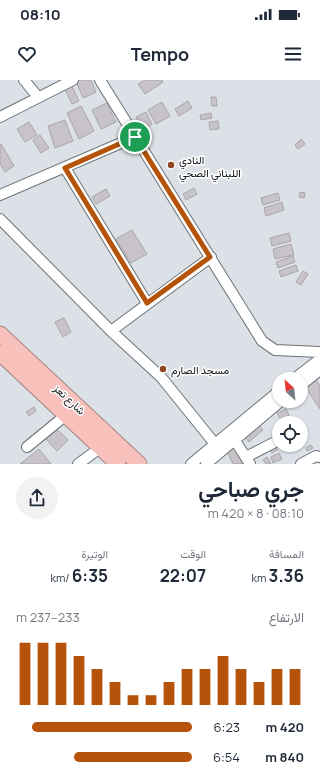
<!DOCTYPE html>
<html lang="ar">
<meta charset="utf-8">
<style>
body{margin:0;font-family:Manrope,Vazirmatn,sans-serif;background:#f2f2f3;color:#1f2937;direction:rtl;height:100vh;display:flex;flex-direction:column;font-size:15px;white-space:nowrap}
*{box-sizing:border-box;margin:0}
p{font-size:13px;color:#747a83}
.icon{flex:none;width:22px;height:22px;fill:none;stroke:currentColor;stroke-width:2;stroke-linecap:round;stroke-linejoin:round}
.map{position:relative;height:384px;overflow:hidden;direction:ltr}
.sheet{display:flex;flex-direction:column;background:#fff;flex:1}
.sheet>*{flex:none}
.needle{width:26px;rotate:333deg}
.controls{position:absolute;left:272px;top:292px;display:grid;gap:8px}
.controls a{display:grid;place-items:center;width:36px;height:36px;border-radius:50%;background:#fff;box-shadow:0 1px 3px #0004;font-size:20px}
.pin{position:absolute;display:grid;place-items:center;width:34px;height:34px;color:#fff;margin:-17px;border:2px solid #fff;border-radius:50%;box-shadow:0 1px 4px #0007}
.round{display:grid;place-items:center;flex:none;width:42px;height:42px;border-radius:21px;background:#f2f2f3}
.headline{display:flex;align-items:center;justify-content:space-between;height:68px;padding:0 16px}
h1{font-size:22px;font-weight:700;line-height:30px}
.metrics{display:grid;grid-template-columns:repeat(3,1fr);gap:6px;height:68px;padding:4px 16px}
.metrics div{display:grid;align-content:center}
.metrics b{font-size:17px;font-weight:700}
.metrics small{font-size:11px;font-weight:400}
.metrics p{font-size:11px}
.chart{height:112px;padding:8px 16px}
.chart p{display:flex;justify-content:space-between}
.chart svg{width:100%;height:72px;margin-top:4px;stroke:#b45309;stroke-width:6}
ul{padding:0 16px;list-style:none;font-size:13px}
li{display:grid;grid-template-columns:64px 48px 1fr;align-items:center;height:30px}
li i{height:10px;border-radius:5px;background:#b45309}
.status{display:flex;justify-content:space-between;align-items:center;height:28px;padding:0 20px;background:#fff;direction:ltr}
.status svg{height:11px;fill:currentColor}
header{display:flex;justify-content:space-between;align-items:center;height:52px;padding:0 16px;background:#fff;font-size:18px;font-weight:700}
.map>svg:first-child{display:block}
</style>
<div class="status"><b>08:10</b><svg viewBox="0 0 49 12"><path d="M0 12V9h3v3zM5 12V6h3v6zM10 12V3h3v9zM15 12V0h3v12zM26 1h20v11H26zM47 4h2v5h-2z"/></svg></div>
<header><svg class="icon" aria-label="menu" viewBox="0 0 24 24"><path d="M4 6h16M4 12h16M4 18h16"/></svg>Tempo<svg class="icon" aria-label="heart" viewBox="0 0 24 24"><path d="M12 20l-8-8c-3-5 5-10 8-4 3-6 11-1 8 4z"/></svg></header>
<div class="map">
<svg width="320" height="384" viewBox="0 0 320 384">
<rect width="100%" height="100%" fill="#dbe1e6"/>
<path fill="#c7c3c8" stroke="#aaa5aa" d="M79,0H91L96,12L83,18L76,1Z
M145,0H162L163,2L145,14L138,4Z
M71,4L79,21L72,24L64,7Z
M211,17H216L217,26H212Z
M188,21L192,28L179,36L175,29Z
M162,22L170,36L156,44L148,30Z
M107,23L116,42L101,49L92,30Z
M81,26L94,51L79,59L67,33Z
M146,32L152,44L143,49L136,37Z
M211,33L212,38L201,40L200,35Z
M65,40L73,61L55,68L48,46Z
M218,41L219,49L210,50L209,42Z
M29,42L37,55L25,62L17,49Z
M40,55L49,68L41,73L33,60Z
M301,59L305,64L298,69L295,65Z
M0,64H1L14,86L5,92L0,84Z
M194,108L197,114L186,120L183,114Z
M106,109L110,116L96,124L92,117Z
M300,112L305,113L304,118L299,117Z
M278,113L280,120L263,125L261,118Z
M282,122L284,130L266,136L264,128Z
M132,150L147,174L131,183L116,159Z
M289,153L291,161L272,166L270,158Z
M291,164L294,175L275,179L273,169Z
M293,176L295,182L278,188L276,182Z
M296,185L298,191L281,197L279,191Z
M303,191L308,194L301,205L296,202Z
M64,238L71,252L63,257L55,242Z
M315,298L320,306V329L304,305Z
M34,327L36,331L29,336L26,332Z
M286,329L289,335L281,340L277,333Z
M259,345L263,350L249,362L244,356Z
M55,347L68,360L57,371L44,357Z
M303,347L306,352L301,355V348Z
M234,365L243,384H233L226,369Z
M311,365L313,368L307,371L306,368Z
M276,367L277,370L272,373L270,370Z
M39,369L51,384H20Z
M279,373L282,379L273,383L271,377Z
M267,377L271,384H266L263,380Z"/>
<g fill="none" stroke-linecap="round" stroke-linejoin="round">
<g stroke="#6c7276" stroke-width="12">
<path id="minor" d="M24,0L38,17
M100,0L262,261L275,270L320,272
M0,37L73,0
M65,88L147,223
M0,115L135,57
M0,139L111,251L161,297L215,364
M111,251L211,177
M294,299L320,279
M301,305L320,290
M234,359L250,384
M27,367L66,335
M246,377L279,360
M78,384L100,368
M191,384L279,311
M206,384L281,321
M301,384L316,376L320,377"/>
</g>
<g stroke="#a78482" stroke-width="17">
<path id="highway" d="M0,254L139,384
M0,273L118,384"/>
</g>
<use href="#minor" stroke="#fff" stroke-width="10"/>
<use href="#highway" stroke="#f8c1bc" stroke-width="15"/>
</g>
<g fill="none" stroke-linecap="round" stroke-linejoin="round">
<g stroke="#fff" stroke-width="8">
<path id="route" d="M135,57L210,177L147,223L65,88Z"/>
</g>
<use href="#route" stroke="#b45309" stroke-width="5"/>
</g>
<g fill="#8f4823" stroke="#fff" stroke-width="1.5">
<circle cx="171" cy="85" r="4"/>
<circle cx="163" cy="289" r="4"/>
</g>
<g text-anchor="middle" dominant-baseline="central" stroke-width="3" stroke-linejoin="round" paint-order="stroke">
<g font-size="11" fill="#111315" stroke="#fff" text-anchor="start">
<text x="179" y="79">النادي<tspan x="179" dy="13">اللبناني الصحي</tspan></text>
<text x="171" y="289">مسجد الصارم</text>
</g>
<g font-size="11" fill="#111315" stroke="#fff">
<text transform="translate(70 319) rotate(43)">شارع تعز</text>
</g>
</g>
</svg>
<div class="controls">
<a><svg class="needle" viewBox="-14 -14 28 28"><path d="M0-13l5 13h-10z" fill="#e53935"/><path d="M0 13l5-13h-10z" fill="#747a83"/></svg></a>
<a><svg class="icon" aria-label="locate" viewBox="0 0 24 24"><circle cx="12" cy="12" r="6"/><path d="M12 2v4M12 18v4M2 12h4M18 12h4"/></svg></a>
</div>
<div class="pin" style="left:135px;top:57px;background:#1e9e55"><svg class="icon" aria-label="arrive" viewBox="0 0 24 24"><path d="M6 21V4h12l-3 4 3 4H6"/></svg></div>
</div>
<section class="sheet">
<div class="headline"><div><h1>جري صباحي</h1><p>08:10 · 8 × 420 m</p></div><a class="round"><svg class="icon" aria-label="share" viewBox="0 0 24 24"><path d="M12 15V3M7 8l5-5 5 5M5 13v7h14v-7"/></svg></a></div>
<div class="metrics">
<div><p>المسافة</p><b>3.36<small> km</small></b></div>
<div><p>الوقت</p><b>22:07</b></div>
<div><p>الوتيرة</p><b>6:35<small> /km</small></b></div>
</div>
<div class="chart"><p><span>الارتفاع</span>233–237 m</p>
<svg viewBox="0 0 160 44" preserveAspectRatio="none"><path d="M5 44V6M15 44V6M25 44V6M35 44V14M45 44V22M55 44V30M65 44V38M75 44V38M85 44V30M95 44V22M105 44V22M115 44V14M125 44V22M135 44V30M145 44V22M155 44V22"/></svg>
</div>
<ul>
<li><b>420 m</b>6:23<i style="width:91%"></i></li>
<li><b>840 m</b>6:54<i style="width:67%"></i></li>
</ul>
</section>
